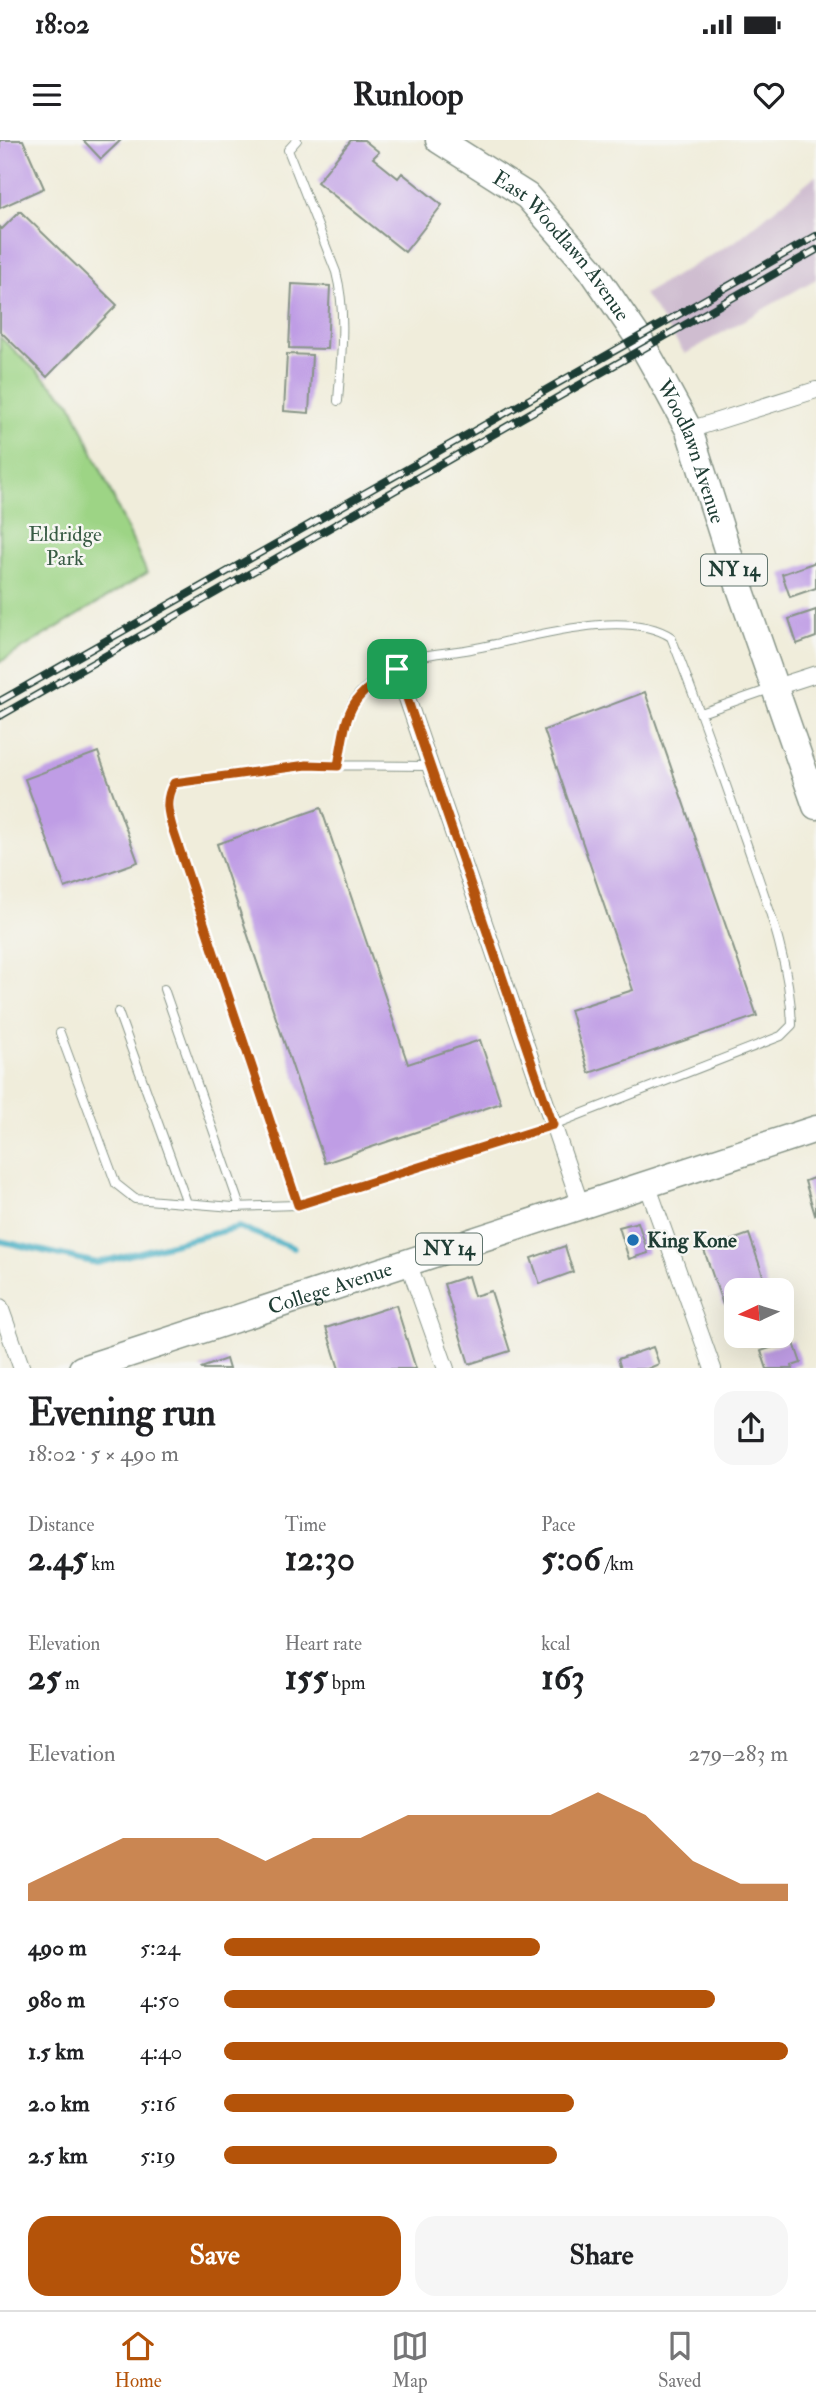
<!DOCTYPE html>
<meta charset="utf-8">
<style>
body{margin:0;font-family:"IM FELL Double Pica",serif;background:#f6f6f6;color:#202124;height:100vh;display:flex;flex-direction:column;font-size:26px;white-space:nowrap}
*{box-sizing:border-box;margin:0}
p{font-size:23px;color:#757577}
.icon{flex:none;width:38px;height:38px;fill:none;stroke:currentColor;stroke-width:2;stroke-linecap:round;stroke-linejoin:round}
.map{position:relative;height:1228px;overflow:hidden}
.side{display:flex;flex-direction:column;background:#fff;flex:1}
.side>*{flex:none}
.needle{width:46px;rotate:266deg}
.tools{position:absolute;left:724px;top:1138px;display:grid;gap:14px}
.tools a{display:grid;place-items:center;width:70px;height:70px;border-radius:14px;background:#fff;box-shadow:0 7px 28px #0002;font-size:35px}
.pin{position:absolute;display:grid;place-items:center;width:60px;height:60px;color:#fff;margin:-30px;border-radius:14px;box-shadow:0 4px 10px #0006}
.round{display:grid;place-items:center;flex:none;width:74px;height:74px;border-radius:21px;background:#f6f6f6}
.head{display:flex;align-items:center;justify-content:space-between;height:119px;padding:0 28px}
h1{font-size:38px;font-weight:700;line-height:52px}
.metrics{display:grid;grid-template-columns:repeat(3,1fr);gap:10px;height:119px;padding:7px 28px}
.metrics div{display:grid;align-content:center}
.metrics b{font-size:35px;font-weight:700}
.metrics small{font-size:19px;font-weight:400}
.metrics p{font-size:19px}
.chart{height:196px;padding:14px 28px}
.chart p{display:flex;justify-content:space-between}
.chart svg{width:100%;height:126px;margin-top:7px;fill:#b45309;opacity:.7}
.button{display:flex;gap:14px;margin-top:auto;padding:14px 28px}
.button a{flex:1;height:80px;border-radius:21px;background:#b45309;color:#fff;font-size:28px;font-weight:700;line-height:80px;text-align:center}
.button a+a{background:#f6f6f6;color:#202124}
ul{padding:0 28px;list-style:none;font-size:23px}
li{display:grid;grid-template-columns:112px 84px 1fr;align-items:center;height:52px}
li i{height:18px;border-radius:9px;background:#b45309}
.status{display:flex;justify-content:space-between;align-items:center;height:49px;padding:0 35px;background:#fff;direction:ltr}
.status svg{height:19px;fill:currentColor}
header{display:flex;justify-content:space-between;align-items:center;height:91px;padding:0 28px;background:#fff;font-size:32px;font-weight:700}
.tabs{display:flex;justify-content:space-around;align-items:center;height:98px;border-top:2px solid #e0e0e0;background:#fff;font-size:19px;color:#757577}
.tabs a{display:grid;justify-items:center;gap:4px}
.tabs .selected{color:#b45309}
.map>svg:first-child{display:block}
</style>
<div class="status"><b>18:02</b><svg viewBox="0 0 49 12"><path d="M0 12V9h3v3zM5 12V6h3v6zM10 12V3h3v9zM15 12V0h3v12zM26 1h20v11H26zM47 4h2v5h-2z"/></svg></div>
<header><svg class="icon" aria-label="menu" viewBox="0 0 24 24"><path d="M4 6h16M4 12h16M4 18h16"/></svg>Runloop<svg class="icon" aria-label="heart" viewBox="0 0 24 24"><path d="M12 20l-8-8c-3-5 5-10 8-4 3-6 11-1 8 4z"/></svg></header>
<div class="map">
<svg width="816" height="1229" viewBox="0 0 816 1229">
<rect width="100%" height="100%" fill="#f6f6f2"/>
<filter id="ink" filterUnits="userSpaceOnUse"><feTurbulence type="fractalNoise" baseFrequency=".0143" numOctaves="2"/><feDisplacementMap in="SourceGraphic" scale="14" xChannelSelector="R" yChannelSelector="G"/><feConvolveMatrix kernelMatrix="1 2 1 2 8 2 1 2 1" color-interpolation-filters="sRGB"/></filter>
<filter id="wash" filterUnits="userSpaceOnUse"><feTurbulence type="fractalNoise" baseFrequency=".00686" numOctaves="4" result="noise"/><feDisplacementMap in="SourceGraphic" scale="28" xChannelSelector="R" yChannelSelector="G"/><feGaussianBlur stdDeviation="1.57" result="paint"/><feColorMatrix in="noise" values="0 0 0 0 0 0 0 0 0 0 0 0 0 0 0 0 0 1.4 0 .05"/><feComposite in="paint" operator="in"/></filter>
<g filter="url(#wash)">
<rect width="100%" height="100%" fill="#f0eddb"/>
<path fill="#cfbdd0" d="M816,35V139L685,214L644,154L737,100Z"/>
<path fill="#9dd485" stroke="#5e885c" stroke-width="2" d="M0,197L71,263L147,433L0,522Z"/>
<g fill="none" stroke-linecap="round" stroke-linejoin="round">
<path stroke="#44aec3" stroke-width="6" d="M0,1101L97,1123L239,1087L294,1108"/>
</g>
<g id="blocks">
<path fill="#bf9de5" d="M0,0H23L44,48L0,68Z
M83,0H121L101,19Z
M351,0H364L379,12L373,18L398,38L402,33L442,65L405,112L317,42Z
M20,71L117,165L47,237L0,191V87L2,89Z
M292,144L330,146L327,209L289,208Z
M287,214L312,215L309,273L284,271Z
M816,422V448L790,457L782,434Z
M816,470V497L797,504L789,479Z
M645,552L757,876L589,933L570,870L633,850L544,590Z
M98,612L138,722L65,748L25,639Z
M321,668L408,924L480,900L501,963L325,1023L217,704Z
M816,1037V1074L815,1075L805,1041Z
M638,1082L648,1113L629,1119L619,1087Z
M749,1094L768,1150H737V1160L723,1165L704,1110Z
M565,1106L573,1132L540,1144L531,1118Z
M468,1136L474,1156L491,1151L510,1211L469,1224L444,1144Z
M396,1165L416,1229H339L326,1188Z
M793,1200L801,1223L792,1226L793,1229H767L761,1211Z
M653,1207L659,1224L647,1229H621L618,1219Z
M226,1219L229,1229H202L201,1228Z"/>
</g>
</g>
<g filter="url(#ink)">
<use href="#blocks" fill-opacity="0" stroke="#889588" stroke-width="2"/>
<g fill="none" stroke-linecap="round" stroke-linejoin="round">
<g stroke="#889588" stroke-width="10">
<path id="service" d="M297,0L288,10L336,132C347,174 341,218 338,261
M701,573L770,549
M164,849L240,1067
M118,872L187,1063
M60,893L116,1044L135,1059L233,1067L298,1065L553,985L781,896L792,885C790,820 766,760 745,699C721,631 698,564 671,497C624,466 524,500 471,509C452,513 431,512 413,519C396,526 372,540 359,554C343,573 342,602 338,626
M298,1065L173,690C168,673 164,660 174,643L307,625L430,626"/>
</g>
<g stroke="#889588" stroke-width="18">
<path id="minor" d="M689,290L816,250
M397,529L581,1066
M776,547L816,534
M647,1044L713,1229
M408,1122L446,1229
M0,1167L22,1229"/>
</g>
<g stroke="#889588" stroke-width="29">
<g id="primary">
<path id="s1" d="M439,0L527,56L591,129L639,199L657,231L689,290L733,428L816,666"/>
<path id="s2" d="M82,1229L816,989"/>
</g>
</g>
<use href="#service" stroke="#fff" stroke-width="8"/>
<use href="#minor" stroke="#fff" stroke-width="16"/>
<use href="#primary" stroke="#fff" stroke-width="26"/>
<g stroke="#1f3d34" stroke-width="8">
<path id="rail" d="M0,561L816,96
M0,576L816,110"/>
</g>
<use href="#rail" stroke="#f6f6f2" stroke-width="5" stroke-dasharray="16" stroke-linecap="butt"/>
</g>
</g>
<g fill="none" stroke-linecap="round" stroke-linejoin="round" filter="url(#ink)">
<g stroke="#fff" stroke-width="14">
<path id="route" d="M397,529L553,985L298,1065L173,690C168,673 164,660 174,643L307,625L338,626C348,570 345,559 397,529Z"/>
</g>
<use href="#route" stroke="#b45309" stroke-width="9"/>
</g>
<circle fill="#1f6fb2" stroke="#f6f6f2" stroke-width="2.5" cx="633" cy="1100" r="7"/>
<g text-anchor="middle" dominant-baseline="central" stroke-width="5" stroke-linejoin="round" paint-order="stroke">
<g fill="#f6f6f2" stroke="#60746d" stroke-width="2">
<rect x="701" y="414.5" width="66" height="31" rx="5"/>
<rect x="416" y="1093.5" width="66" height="31" rx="5"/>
</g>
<g font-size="19" font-weight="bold" fill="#1f3d34">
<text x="734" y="430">NY 14</text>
<text x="449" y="1109">NY 14</text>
</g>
<g font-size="21" fill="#1f3d34" stroke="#f6f6f2">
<text stroke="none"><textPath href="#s1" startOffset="164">East Woodlawn Avenue</textPath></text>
<text stroke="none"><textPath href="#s1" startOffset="411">Woodlawn Avenue</textPath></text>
<text stroke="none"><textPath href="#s2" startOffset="261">College Avenue</textPath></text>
</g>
<g font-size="21" fill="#385b44" stroke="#f6f6f2">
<text x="65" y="394">Eldridge<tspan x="65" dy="24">Park</tspan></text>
</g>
<g font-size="21" font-weight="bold" fill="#1f3d34" stroke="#f6f6f2" text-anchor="start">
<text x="647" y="1100">King Kone</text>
</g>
</g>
</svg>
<div class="tools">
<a><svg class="needle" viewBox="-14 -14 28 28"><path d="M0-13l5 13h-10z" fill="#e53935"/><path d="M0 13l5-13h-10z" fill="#757577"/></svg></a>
</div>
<div class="pin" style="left:397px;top:529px;background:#1e9e55"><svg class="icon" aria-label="arrive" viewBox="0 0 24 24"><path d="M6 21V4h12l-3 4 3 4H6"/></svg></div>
</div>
<section class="side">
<div class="head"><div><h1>Evening run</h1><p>18:02 · 5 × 490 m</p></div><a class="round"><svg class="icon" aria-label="share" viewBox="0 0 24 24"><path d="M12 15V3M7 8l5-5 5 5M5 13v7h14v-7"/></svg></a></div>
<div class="metrics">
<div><p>Distance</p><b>2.45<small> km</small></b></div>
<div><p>Time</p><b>12:30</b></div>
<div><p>Pace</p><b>5:06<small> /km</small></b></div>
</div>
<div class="metrics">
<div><p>Elevation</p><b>25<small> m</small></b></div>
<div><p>Heart rate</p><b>155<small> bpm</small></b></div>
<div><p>kcal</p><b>163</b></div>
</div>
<div class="chart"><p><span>Elevation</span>279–283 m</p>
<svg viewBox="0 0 160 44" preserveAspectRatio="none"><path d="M0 44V38L10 30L20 22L30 22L40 22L50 30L60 22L70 22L80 14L90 14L100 14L110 14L120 6L130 14L140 30L150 38L160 38V44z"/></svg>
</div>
<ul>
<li><b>490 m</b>5:24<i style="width:56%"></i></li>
<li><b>980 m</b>4:50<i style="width:87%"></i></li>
<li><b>1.5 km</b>4:40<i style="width:100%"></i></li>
<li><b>2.0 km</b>5:16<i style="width:62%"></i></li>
<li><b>2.5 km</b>5:19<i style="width:59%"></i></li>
</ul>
<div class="button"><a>Save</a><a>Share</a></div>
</section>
<nav class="tabs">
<a class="selected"><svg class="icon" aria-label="home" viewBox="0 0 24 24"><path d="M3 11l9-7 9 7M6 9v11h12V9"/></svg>Home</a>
<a><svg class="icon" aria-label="map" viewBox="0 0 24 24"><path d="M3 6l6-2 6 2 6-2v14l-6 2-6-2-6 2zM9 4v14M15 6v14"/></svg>Map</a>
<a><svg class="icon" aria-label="saved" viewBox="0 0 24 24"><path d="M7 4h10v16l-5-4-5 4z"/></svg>Saved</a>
</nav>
